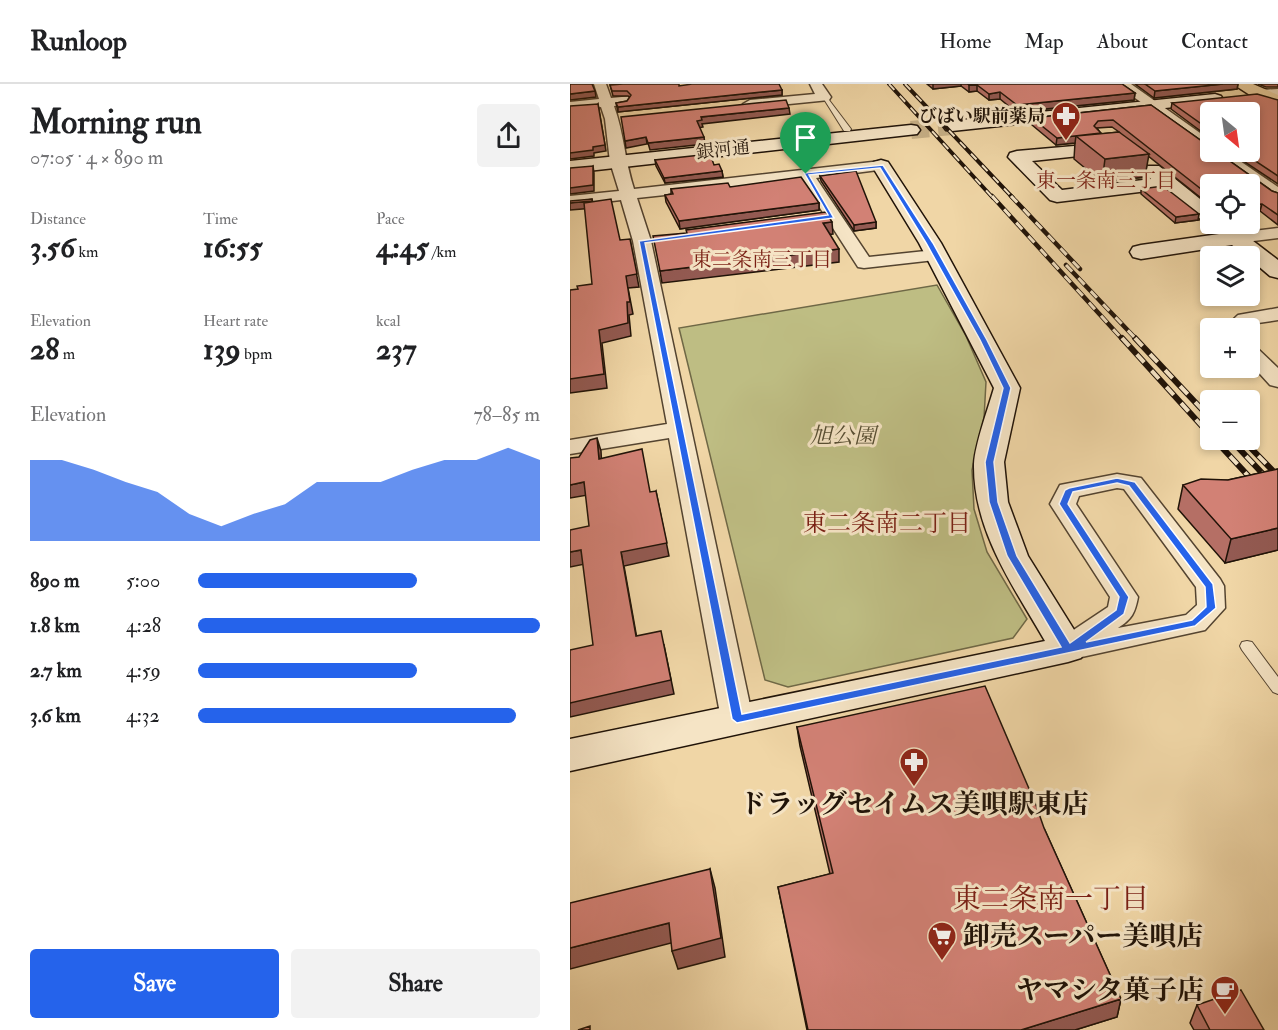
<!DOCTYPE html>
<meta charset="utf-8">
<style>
body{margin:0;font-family:"IM FELL Double Pica","Noto Serif JP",serif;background:#f2f2f2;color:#202124;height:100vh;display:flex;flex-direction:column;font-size:22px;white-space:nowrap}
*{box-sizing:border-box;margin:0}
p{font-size:20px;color:#757577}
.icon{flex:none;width:33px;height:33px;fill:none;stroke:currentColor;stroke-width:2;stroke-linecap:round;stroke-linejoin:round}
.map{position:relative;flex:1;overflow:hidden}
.sheet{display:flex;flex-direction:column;background:#fff;width:570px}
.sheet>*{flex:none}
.needle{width:39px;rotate:151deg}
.buttons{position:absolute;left:630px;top:18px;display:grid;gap:12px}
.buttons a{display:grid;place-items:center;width:60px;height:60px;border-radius:6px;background:#fff;box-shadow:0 3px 9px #0003;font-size:30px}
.pin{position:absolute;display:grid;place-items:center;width:51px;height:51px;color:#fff;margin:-62px -26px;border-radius:50% 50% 50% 0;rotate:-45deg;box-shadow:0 0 6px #0007}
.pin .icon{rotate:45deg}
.round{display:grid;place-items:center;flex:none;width:63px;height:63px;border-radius:6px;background:#f2f2f2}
.head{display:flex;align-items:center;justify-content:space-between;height:102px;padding:0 30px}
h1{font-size:33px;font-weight:700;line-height:45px}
.stats{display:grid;grid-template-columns:repeat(3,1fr);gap:9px;height:102px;padding:6px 30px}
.stats div{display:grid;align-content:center}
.stats b{font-size:30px;font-weight:700}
.stats small{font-size:16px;font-weight:400}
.stats p{font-size:16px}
.chart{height:168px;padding:12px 30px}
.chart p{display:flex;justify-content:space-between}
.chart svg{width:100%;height:108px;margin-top:6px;fill:#2563eb;opacity:.7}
.button{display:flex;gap:12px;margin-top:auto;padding:12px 30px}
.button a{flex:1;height:69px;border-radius:6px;background:#2563eb;color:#fff;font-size:24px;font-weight:700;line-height:69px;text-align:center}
.button a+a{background:#f2f2f2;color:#202124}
ul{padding:0 30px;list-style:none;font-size:20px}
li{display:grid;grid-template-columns:96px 72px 1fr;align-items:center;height:45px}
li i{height:15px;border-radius:8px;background:#2563eb}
header{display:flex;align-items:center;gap:36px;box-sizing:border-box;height:84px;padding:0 30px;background:#fff;border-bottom:2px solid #e0e0e0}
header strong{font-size:28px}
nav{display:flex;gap:33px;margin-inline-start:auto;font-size:21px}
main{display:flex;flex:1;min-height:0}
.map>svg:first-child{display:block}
</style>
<header>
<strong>Runloop</strong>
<nav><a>Home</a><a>Map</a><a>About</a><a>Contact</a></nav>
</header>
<main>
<section class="sheet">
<div class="head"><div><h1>Morning run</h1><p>07:05 · 4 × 890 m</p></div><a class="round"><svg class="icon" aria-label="share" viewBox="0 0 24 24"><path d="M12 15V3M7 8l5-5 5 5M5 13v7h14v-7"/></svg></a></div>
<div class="stats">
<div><p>Distance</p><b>3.56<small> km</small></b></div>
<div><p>Time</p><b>16:55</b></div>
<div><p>Pace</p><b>4:45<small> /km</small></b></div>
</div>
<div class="stats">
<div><p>Elevation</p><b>28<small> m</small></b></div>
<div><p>Heart rate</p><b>139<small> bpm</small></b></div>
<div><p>kcal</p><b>237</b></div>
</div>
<div class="chart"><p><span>Elevation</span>78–85 m</p>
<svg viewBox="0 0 160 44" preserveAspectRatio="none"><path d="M0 44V11L10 11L20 15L30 20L40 24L50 33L60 38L70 33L80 29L90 20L100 20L110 20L120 15L130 11L140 11L150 6L160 11V44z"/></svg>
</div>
<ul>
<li><b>890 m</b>5:00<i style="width:64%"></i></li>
<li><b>1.8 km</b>4:28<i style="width:100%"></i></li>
<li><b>2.7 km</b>4:59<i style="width:64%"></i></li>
<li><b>3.6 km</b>4:32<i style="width:93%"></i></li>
</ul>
<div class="button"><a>Save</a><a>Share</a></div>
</section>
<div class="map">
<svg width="708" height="946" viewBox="0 0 708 946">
<rect width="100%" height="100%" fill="#f0d6a6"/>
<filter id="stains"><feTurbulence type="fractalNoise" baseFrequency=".00333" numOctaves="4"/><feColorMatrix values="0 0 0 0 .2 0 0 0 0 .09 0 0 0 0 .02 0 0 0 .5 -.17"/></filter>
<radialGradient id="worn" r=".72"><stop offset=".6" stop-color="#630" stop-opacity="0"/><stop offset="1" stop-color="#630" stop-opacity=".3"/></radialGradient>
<path fill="#bebd83" stroke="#6f6846" stroke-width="1.5" d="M367,201L396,252L416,298L414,334L402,386L404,425L417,468L457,535L443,554L218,603L195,596L109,244Z"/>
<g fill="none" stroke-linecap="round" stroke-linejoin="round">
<path stroke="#c6af86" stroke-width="18" stroke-dasharray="18 9" stroke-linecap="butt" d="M341,46L382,42"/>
<g stroke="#544430" stroke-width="2">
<path id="lane" d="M252,12H256L281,45L280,47H274Z
M677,557L682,558L708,593V610L703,608L672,566L670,562L672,558Z"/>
</g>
<g stroke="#544430" stroke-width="3">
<path id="street" d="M24,0H36L41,14L95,9L102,13L95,17L44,22C54,49 55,78 64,105L311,77L319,82L316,85L246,94L299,173L365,166L371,167L374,171L371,175L365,176L294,184L288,183L232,96L67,114L81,157L183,635L178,644L167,647L156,644L151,635L99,354L0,370V356L97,340L63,157L51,116L0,122V112L49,107L40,78L35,35L31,23L0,26V18L29,15Z
M240,0H252L261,13L259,16L180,24L173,20L180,16L245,10Z
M546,0H561L640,56V66L635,65Z
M708,5V13L689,14L682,10L689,6Z
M641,68H657L708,103V115L702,113Z
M708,144V154L667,159L661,158L658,154L661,150L667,149Z
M708,224V236L681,240L676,244H654L668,231Z
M680,262L687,264L708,284V303L700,301L680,279Z
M547,390L571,394L650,495L654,502L655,524L635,546L498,576L487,573L483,565L487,557L538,523L540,513L480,420L490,401ZM547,404L554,405L626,503L627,521L616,531L548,544C562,535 565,529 568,513L506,420L509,412Z"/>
</g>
<g stroke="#201308" stroke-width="3">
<path id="secondary" d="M645,10L651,12L653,15L651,18L382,47L376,46L373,42L376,38L382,37Z
M341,41L347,42L350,46L347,50L0,89V77Z
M550,58L556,59L559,63L556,67L462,77L492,106L581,95L573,86L575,82H589L640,123V139L633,137L594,105L487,118L480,116L438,73L440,69L447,67Z
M311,76L318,78L371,159L450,304L434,378L438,418L458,472L516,565L511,574L498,578L0,687V655L475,557C443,502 403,446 404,380C405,360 418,325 424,304L349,159L302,82L304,78Z
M641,140H661L708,176V194L700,192L680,175V172H676L662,161L571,175L563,173L560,168L563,163L571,161L649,150L643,145Z"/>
</g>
<g stroke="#201308" stroke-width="3">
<path id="highway" d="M663,0H683L708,11V22L683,13Z"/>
</g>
<use href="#lane" fill="#f5e4c5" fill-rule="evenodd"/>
<use href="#street" fill="#f5e4c5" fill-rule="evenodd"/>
<use href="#secondary" fill="#f5e4c5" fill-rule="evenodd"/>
<use href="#highway" fill="#f0d6a6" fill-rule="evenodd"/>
<g stroke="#201308" stroke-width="4">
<path id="rail-far2" d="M319,0L423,114
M335,0L443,114"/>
</g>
<g stroke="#201308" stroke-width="4.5">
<path id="rail-far1" d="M422,112L553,256
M441,112L510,185
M496,181L567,256"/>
</g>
<g stroke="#201308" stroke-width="6">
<path id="rail" d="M552,254L640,351
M565,254L640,334
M645,356L708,424
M661,356L708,406
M673,356L708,392"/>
</g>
<use href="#rail-far2" stroke="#f5e4c5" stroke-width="2" stroke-dasharray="8" stroke-linecap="butt"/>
<use href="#rail-far1" stroke="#f5e4c5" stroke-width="3" stroke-dasharray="9" stroke-linecap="butt"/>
<use href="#rail" stroke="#f5e4c5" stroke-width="4" stroke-dasharray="11" stroke-linecap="butt"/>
</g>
<path fill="#b56f65" stroke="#201308" stroke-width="1.5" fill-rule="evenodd" d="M357,0H552L565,9L564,16L446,28L430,15L419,16L407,7L399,8L391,2L363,5Z
M565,0H668L667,5L584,14Z
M688,0H708V3H696Z
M40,1L109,2L212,6V11L48,28L46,19L57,17L60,13L58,12H43Z
M708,16V100L660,68H680L640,28V54L601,25L602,19Z
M581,21L702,107L708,109V141L690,127L680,129V100H640V121L578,72L575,93L532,98L504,75L505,59L486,61L462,41V34ZM542,43L549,48L531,50L527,44Z
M85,76L144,81L152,87L153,93L95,99L86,82Z
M250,92L306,138V144L284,147L251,97Z
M160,103L249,119V126L110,145L96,118L95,111L101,110V105Z
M571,105L628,136L605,139L571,110Z
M708,385V466L655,479L608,425L613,401L658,396Z
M227,643L474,744L551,915L547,933L505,946H237L208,803L260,790L230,662Z
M627,921L694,946H624L620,939Z"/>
<path fill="#935a52" stroke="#201308" stroke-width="1.5" d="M363,0H391V2L363,5Z
M653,0H668L667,5L584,14L585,7Z
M399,1H407V7L399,8Z
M212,6V11L48,28V23Z
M25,7L26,13L0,16V10Z
M430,8V15L419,16V10Z
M565,9L564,16L446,28L447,21Z
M28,20L36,67L24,69V72L0,75V69Z
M219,24L220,30L132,40L133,43L128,44L127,37L131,33Z
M531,49L506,52L505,59L486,61L487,54Z
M76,53L77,60L56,64L55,57Z
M134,53L135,60L80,66L78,59Z
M579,70L575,93L532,98L535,75Z
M23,82L24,89V107L0,110V104Z
M152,87L153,93L95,99L94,94Z
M22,115L24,124L0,126V119Z
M249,119V126L110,145L109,137Z
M692,120L690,127L680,129V121Z
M629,130L628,136L605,139L606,133Z
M262,138L263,150L254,151L253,139Z
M306,138V144L284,147V141Z
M60,155L69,203L58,204L63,230L59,231L61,252L32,259L37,304L0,309V295L29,246L57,218L56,192Z
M269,165V178L92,199L90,187Z
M27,354L31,367L32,388L29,375Z
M14,398L18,411L0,414V401Z
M86,407L99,472L54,482L69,566L66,552L51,468Z
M708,444V466L655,479L661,455Z
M11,466L15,480L0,483V468Z
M94,561L104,610L0,633V619Z
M140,785L145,804L155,873L108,885L102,867Z
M99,839L105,858L0,885V864Z
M551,915L547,933L505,946H451Z"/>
<path fill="#d28175" stroke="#201308" stroke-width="1.5" d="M0,0H22L25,7L0,10Z
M53,0H109V2L122,0H209L212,6L48,23L46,19L57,17L61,11L57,7H42L40,1Z
M398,0H552L565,9L447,21L430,8L419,10L407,1H399Z
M575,0H653L585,7Z
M687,10L708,16V92L672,68H680V28H640V46L602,19Z
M216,16L219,24L131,33L132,36L127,37L134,53L78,59L76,53L55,57L51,33Z
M28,20L35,61L23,63V66L0,69V22Z
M581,21L640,63V68H647L702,107L708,109V131L692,120L680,121V100H640V112L543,36L528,37L524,42L531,49L487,54L462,34Z
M549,48L579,70L535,75L506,52Z
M140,70L144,81L149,80L152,87L94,94L85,76Z
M23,82V101L0,104V84Z
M286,87L306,138L284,141L250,92Z
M231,93L249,119L109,137L95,111L103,110L101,105L158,99L160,103Z
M593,102L629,130L606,133L571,105Z
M22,115V117L0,119V117Z
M41,115L50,156L60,155L67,190L56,192L60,218H57L58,239L29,246L34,290L0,295V206L8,205L7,202L22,200L14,119Z
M256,128L262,138L253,139L269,165L90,187L83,152L117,149L116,146Z
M27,354L29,375L72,365L80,408L86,407L97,459L51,468L66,552L91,547L101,596L0,619V566L23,561L11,466L0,468V446L19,442L14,398L0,401V374L9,373L20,356Z
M708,385V444L661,455L613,401L631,395L658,396Z
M415,602L466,721L474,744L551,915L451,946H238L208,803L263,789L227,643Z
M140,785L151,854L102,867L99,839L0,864V819Z
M671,906L694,946H640L627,921Z
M20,942V946H8Z"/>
<path fill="#2563eb" stroke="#fff" stroke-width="1.5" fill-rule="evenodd" d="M313,81L363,159L417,256L441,304L424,378L428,418L447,472L500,559L546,526L549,513L489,420L495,406L499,404L547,394L565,398L643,500L646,524L625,542L167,639L162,635L69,157L258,131L234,89ZM310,84L356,159L410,256L433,304L415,378L419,418L437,472L491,563L172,630L75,159L264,134L239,91ZM547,399L559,402L635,503L636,523L622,536L516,558L554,530L559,513L498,420L503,408Z"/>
<defs>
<g id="pharmacy-pin" transform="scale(1.5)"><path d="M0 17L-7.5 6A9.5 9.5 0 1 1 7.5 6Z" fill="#8f2418" stroke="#f5e4c5"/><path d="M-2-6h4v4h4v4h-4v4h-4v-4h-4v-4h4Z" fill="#fff"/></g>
<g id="supermarket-pin" transform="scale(1.5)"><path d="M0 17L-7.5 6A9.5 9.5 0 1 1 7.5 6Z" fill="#8f2418" stroke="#f5e4c5"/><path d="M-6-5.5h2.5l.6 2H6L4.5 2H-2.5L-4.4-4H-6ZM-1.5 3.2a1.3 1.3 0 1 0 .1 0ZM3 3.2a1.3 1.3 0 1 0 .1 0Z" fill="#fff"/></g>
<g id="cafe-pin" transform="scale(1.5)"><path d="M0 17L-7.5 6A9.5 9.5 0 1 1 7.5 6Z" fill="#8f2418" stroke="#f5e4c5"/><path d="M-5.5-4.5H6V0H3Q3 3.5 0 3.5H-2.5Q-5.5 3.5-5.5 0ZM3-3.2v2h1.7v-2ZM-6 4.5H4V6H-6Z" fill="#fff"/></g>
</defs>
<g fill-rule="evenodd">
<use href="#pharmacy-pin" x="496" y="32"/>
<use href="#pharmacy-pin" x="344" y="678"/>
<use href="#supermarket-pin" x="372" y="852"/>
<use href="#cafe-pin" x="655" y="906"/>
</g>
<g text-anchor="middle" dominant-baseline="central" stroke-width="6" stroke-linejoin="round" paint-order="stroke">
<g font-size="18" font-weight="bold" fill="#201308" stroke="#f5e4c5" text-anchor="end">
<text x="475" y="32">びばい駅前薬局</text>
</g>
<g font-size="18" fill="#201308" stroke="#f5e4c5">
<text transform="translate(153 66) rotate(-6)">銀河通</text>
</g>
<g font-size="20" fill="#7a1f14" stroke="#f5e4c5">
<text x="536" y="96">東一条南三丁目</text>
<text x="192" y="175">東二条南三丁目</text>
</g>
<g font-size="22" font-style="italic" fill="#574e33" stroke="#f5e4c5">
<text x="273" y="352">旭公園</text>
</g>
<g font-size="24" fill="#7a1f14" stroke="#f5e4c5">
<text x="317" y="439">東二条南二丁目</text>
</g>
<g font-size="27" font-weight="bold" fill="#201308" stroke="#f5e4c5">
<text x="344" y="720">ドラッグセイムス美唄駅東店</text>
<text x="393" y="852" text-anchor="start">卸売スーパー美唄店</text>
<text x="634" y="906" text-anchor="end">ヤマシタ菓子店</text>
</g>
<g font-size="28" fill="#7a1f14" stroke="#f5e4c5">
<text x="481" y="815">東二条南一丁目</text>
</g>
</g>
<rect width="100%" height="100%" filter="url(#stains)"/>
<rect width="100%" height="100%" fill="url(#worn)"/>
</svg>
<div class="buttons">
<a><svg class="needle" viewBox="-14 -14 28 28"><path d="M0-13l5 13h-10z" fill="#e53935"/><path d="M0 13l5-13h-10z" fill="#757577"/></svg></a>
<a><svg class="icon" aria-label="locate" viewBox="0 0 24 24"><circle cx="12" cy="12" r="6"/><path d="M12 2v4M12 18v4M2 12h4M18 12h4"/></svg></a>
<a><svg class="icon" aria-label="layers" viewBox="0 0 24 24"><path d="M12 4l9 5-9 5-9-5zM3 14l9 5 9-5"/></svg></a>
<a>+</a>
<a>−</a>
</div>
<div class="pin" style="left:236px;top:90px;background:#1e9e55"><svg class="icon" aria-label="arrive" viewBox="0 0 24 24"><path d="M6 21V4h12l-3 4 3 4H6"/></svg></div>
</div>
</main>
